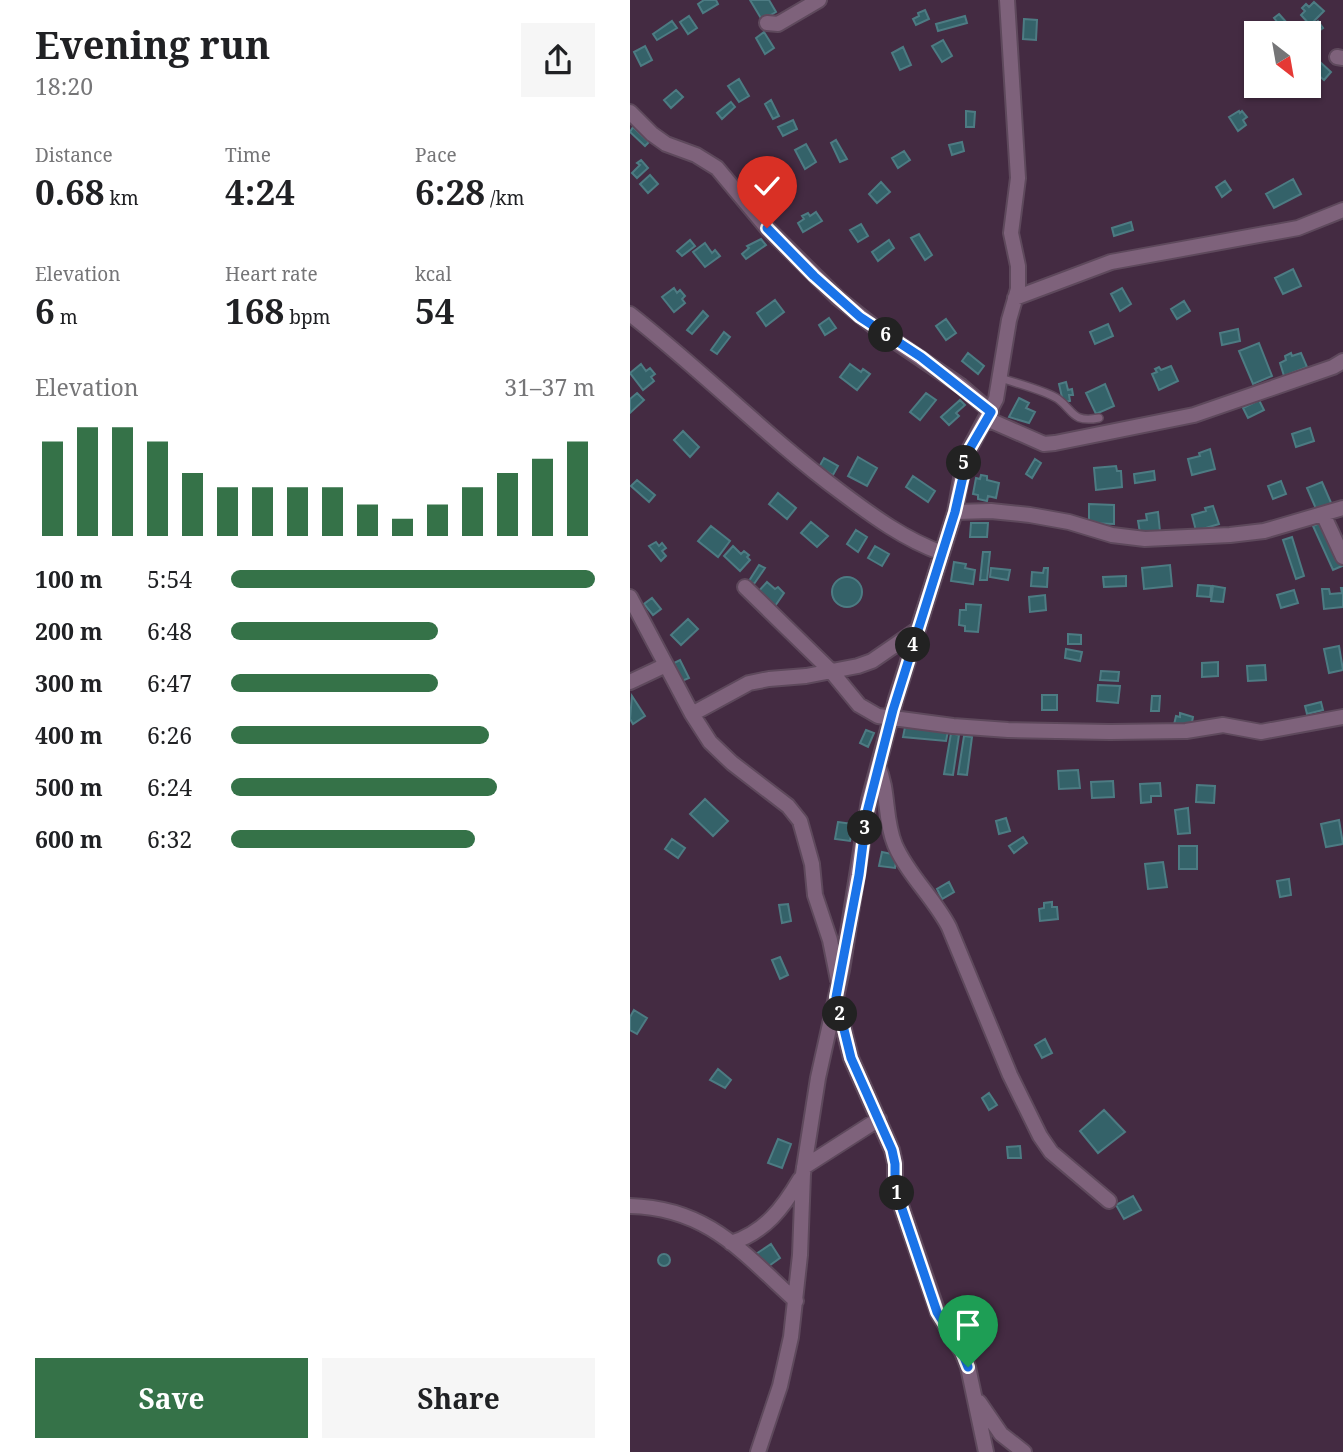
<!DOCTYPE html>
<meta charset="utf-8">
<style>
body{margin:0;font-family:"Noto Serif",serif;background:#f6f6f6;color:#202124;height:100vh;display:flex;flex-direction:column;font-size:26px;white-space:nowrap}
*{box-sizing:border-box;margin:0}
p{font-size:23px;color:#757577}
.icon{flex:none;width:38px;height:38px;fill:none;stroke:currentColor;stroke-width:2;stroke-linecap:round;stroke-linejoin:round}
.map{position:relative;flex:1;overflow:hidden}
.details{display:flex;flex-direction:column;background:#fff;width:630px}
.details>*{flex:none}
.needle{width:46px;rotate:149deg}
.controls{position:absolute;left:614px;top:21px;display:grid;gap:14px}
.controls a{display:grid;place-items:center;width:77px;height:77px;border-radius:0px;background:#fff;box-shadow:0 2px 5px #0004;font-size:35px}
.pin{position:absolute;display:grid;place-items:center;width:60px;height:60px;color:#fff;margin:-72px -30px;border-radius:50% 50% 50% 0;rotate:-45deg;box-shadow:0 0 7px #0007}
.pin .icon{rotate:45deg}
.km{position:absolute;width:35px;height:35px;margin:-18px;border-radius:50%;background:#222;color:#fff;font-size:19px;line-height:35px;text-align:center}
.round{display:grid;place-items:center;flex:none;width:74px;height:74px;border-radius:0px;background:#f6f6f6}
.summary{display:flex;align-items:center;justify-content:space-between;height:119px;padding:0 35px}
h1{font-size:38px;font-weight:700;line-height:52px}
.metrics{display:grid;grid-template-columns:repeat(3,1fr);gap:10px;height:119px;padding:7px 35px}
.metrics div{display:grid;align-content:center}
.metrics b{font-size:35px;font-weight:700}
.metrics small{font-size:19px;font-weight:400}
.metrics p{font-size:19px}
.chart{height:196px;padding:14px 35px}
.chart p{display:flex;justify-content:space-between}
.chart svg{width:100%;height:126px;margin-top:7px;stroke:#357248;stroke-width:6}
.action{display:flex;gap:14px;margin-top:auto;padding:14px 35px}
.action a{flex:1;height:80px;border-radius:0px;background:#357248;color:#fff;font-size:28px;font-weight:700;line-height:80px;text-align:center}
.action a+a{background:#f6f6f6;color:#202124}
ul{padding:0 35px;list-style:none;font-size:23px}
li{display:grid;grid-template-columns:112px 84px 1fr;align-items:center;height:52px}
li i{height:18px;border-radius:9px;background:#357248}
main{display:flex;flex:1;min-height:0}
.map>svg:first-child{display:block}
</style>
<main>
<section class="details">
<div class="summary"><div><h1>Evening run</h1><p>18:20</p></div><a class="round"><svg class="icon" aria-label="share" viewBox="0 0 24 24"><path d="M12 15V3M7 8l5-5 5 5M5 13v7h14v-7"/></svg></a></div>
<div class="metrics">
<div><p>Distance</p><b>0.68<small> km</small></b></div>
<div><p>Time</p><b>4:24</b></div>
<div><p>Pace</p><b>6:28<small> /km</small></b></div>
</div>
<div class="metrics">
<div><p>Elevation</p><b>6<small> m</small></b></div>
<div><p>Heart rate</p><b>168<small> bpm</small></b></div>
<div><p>kcal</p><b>54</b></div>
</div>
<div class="chart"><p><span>Elevation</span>31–37 m</p>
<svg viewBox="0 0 160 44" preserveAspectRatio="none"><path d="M5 44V11M15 44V6M25 44V6M35 44V11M45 44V22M55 44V27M65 44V27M75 44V27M85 44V27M95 44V33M105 44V38M115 44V33M125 44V27M135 44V22M145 44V17M155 44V11"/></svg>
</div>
<ul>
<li><b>100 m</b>5:54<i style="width:100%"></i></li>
<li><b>200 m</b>6:48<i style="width:57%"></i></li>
<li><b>300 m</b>6:47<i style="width:57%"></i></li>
<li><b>400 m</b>6:26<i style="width:71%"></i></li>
<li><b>500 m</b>6:24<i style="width:73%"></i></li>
<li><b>600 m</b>6:32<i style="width:67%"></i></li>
</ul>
<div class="action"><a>Save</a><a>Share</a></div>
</section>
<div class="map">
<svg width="713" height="1452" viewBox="0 0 713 1452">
<rect width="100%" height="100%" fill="#442b42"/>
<path fill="#346269" stroke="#4d7b83" stroke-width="2" d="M74,0H86L88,4L73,13L68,4Z
M120,0H139L146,12L132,20Z
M684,2L694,11L680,25L671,15L675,11L672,8L676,4L679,7Z
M295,10L299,19L286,25L283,19L289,16L288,13Z
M649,14L665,32L664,33H656L644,18Z
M59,16L67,28L58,34L50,22Z
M335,16L337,23L308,31L306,24Z
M394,19L407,20L406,40L393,39Z
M42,21L47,28L27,40L23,34Z
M688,21L693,28L679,38V33H671Z
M134,32L144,48L135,54L126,38Z
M313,40L322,56L312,62L302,46Z
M15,46L22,60L11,66L4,52Z
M273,47L281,65L270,70L262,53Z
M689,61L701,72L694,80L681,69Z
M109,79L119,96L109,102L98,86Z
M46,90L53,97L41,108L34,100Z
M141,100L149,116L143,119L135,104Z
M101,102L105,107L92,119L87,113Z
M336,111L345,112L344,127H336Z
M609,111L610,113L612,111L617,117L613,120L616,125L608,131L599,117Z
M163,120L167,129L153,136L148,127Z
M3,127L19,142L15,146L0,132Z
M206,140L217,159L210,162L201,143Z
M332,142L334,151L322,155L319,145Z
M176,144L186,162L175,169L165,150Z
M274,151L280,160L268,168L262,158Z
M11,160L18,168L7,178L2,173L10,165L7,163Z
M138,169L141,174L143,172L148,182L135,189L130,179L136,176L133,172Z
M20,175L28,184L18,193L10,184Z
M663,179L671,194L644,208L636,194Z
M595,181L601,190L592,197L586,187Z
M251,182L260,192L247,203L239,194Z
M186,212L192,221L173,232L168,223L174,219L172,216L178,213L180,216Z
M501,222L503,230L484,236L482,228Z
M231,224L238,236L228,242L220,230Z
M289,234L302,255L295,260L281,238Z
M131,239L136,245L116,259L112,254L119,248L117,246Z
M60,240L65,246L52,256L47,251Z
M259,240L264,248L248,261L242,252Z
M75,243L82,253L85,250L90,256L75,267L63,252Z
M663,269L671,286L653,294L645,278Z
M44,288L47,293L50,290L55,296L52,299L55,303L44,312L32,297Z
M492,288L501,304L490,311L481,294Z
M145,300L154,312L136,326L127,313Z
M554,301L560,311L547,319L541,309Z
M73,311L78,316L62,334L57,330Z
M199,318L206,328L195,335L189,325Z
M316,319L326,333L316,340L306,326Z
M478,324L483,336L465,344L460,332Z
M608,329L610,341L592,345L590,333Z
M94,332L100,337L87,354L81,350Z
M629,343L642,376L623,384L609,351Z
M338,353L354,366L348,374L332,361Z
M661,353L662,356L671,353L677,367L654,376L650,363L656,360L655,356Z
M11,364L16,371L20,368L25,374L21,377L24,381L13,390L0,373Z
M220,364L231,372L233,369L240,374L227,390L210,377Z
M541,366L548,381L529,390L522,374L527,372L525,369L529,367L531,370Z
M436,382L438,390L442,389L443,395H439L440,401L433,402L429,384Z
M475,384L484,406L466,414L456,393Z
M7,393L14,400L0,413V399Z
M296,393L306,400L290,420L280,412Z
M389,398L399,403L396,408L405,412L399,423L379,417Z
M330,400L335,405L326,413L329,416L319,425L311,417Z
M629,400L634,410L618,418L613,408Z
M680,428L684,441L666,447L662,434Z
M53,431L69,447L60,457L44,440Z
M580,449L585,469L562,475L558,459L570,456L569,453Z
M228,457L247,468L237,486L218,476Z
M194,458L208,466L203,475L189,467Z
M405,459L411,463L402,478L396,474Z
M486,466L487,471H491L492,487L466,490L464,468Z
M524,471L525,480L505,483L504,474Z
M351,475L357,476V480L369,483L366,498L358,496L357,501L348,499V495L343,494L346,478L350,479Z
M283,476L305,491L298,502L276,487Z
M7,480L25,495L19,502L1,486Z
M651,481L656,494L643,499L638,486Z
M692,482L702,505L687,511L677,488Z
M148,493L166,508L157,519L139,504Z
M459,504L484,505V524L459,523Z
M583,506L589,524L566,531L562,515L576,511L575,508Z
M528,512L530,531L510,533L508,521L517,520L516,514Z
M181,522L198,536L187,547L171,533Z
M692,522L712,566L703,570L683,526Z
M341,523H358L357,537H340Z
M81,526L100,541L88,557L68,541Z
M226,530L237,537L228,552L217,544Z
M662,537L674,576L666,579L653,540Z
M26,542L29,546L32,543L36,548L32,551L36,556L31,561L19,546Z
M103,546L111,554L114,551L119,555L117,557L120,560L110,571L94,556Z
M245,546L259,554L252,566L238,558Z
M353,552H360L357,580H350Z
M324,562L336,564L335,568L345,570L343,584L321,581Z
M129,565L135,568L124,584L119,581Z
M540,565L542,586L514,589L512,568Z
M361,568L380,570L378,580L360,577Z
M414,568H418L417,587L401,586L402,572L413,573Z
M496,576V586L474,587L473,577Z
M202 592a15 15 0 1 1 30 0a15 15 0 1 1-30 0Z
M137,582L145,589L148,587L154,593L143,609L127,593Z
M568,585L581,586L580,597L567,596Z
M583,586L595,588L593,602L581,601Z
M711,588H713V607L694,609L692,589H699L700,594L712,593Z
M664,590L668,603L651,608L647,595Z
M415,595L416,610L400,612L399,597Z
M22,598L31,609L23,615L14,604Z
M336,604L351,605L348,632L335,631V626L329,625L330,610H336Z
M58,619L68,629L51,645L41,635Z
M438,634L451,635V644H438Z
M709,646L713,670L699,673L694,649Z
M436,649L452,652L450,661L435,658Z
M50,660L59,678L52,681L44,663Z
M588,662V676L572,677V663Z
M635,665L636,680L618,681L617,666Z
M471,671L489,672L488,681L470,680Z
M468,685L490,686L488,703L467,701Z
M412,695H427V710H412Z
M2,696L15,716L3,724L0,719Z
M522,696H530L529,711H521Z
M691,702L693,710L677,714L675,706Z
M550,713L563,717L560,733L543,729L546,716L550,717Z
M275,727L318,731L316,741L273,737Z
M236,730L244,733L238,747L230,743Z
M321,733L329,735L323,775L314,774Z
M334,736L342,737L337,775L328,774Z
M448,770L450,788L429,789L428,771Z
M483,781L484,797L462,798L461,782Z
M530,783L531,796H521V802L511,803L510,784Z
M567,785L585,786L584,803L566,802Z
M75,799L98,821L83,836L60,814Z
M558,808L560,833L548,834L545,810Z
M376,818L380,831L369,834L366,821Z
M709,820L713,844L696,847L691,824Z
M208,822L223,824L220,841L205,839Z
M393,837L397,843L384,853L379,846Z
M42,839L55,848L48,858L35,849Z
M549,846H567V869H549Z
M252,852L267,855L265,868L249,866Z
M533,862L537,887L518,889L515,864Z
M659,879L661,895L650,897L647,881Z
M319,882L324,892L312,899L307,889Z
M422,902V907H427L428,919L410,921L409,909L414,908V903Z
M158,904L161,921L152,923L149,905Z
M150,957L158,975L150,979L142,960Z
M4,1010L17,1018L7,1034L0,1030V1017Z
M415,1039L422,1053L412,1058L405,1045Z
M88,1069L101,1080L95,1088L80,1080Z
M359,1093L367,1105L359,1110L352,1098Z
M474,1110L495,1132L468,1153L450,1131Z
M148,1139L161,1144L152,1168L138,1163Z
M390,1146L391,1158H378L377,1147Z
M503,1196L511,1210L494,1219L486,1205Z
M141,1244L150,1258L136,1268L126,1254Z
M28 1260a6 6 0 1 1 12 0a6 6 0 1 1-12 0Z"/>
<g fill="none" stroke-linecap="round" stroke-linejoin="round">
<g stroke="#5e495c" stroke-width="10">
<path id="lane" d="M371,378C385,383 417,391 428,399C444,411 442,423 469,418"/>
</g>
<g stroke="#5e495c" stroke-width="18">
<path id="street" d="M137,23L148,24L189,0
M707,57L713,58
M0,112L22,134L36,144L66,155L87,168L137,228L208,298L247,329L331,386L361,412
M385,298L481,262L668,228L713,210
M0,314C73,371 138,438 212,493C244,517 274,539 312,553
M357,419L414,444L425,443L564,415L703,367L713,361
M325,512L361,511L400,515L439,522L482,535L515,539L600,535L634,531L713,508
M693,514L713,557
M115,587L201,671L229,705L248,716L323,726L378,730L480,732L556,731L593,725L631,732L713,717
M0,597L62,714L80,742L102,763L158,806L170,821L182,864L185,895L200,940L208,980
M0,682L36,665
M62,714L119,683L139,679L176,676L228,666L242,661L287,630
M248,766C259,791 254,819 265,845C278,875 304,898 319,927L380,1075L410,1136L421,1152L479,1201
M207,1002L221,1058L262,1150L265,1163V1188L308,1313L332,1352L338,1367L356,1452
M174,1167L249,1119
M0,1206C78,1208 112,1252 166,1301
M101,1243C135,1232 153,1208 170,1179
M349,1402L371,1434L394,1452
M128,1452L150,1386L161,1337L170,1255L173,1174L188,1078L212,970L239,800L266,699L325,512L334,462L339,450L366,399L379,320L388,289V266L381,233L388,178L377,0"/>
</g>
<use href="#lane" stroke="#7e627b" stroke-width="7"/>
<use href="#street" stroke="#7e627b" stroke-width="14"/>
</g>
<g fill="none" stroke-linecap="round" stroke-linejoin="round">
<g stroke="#fff" stroke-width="14">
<path id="route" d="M137,228L184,276L230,317L291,357L361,412L339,450L325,512L263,710L237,812L229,875L206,997L221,1058L262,1150L265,1164V1188L307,1312L332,1352L338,1367"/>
</g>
<use href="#route" stroke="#1a73e8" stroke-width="9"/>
</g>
</svg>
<div class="controls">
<a><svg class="needle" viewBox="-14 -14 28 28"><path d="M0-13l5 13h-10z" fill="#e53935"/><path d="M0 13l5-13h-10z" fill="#757577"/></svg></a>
</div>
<div class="pin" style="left:338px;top:1367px;background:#1e9e55"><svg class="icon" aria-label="arrive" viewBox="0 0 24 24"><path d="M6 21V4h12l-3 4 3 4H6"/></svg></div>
<div class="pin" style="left:137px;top:228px;background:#d93025"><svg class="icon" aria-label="check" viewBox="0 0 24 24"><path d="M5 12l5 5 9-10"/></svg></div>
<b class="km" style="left:267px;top:1193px">1</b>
<b class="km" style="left:210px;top:1014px">2</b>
<b class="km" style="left:235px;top:828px">3</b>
<b class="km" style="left:283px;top:645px">4</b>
<b class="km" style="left:334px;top:463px">5</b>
<b class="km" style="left:256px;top:335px">6</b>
</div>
</main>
